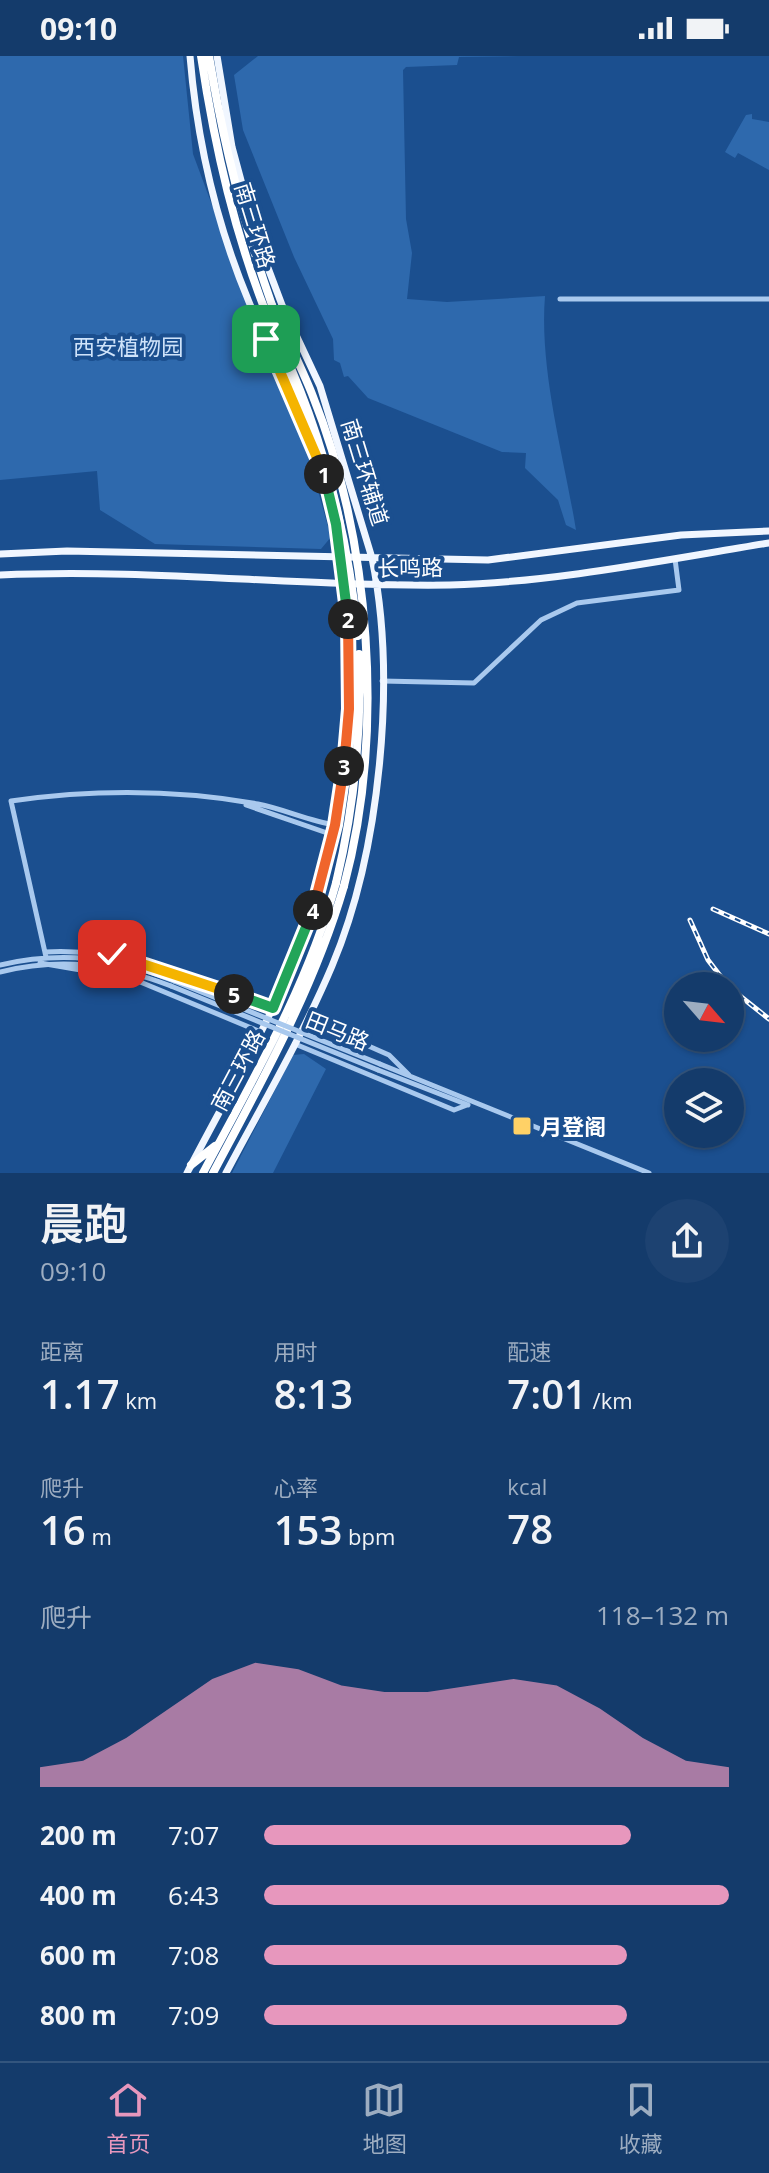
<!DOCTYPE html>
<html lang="zh">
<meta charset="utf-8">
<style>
body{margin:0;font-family:"Open Sans","Noto Sans SC",sans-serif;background:#1d4271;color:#f1f3f6;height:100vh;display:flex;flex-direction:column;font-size:30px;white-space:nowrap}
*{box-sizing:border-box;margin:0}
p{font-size:26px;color:#9dadc1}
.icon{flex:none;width:44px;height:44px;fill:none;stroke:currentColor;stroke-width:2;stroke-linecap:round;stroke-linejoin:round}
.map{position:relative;height:1117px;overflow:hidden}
.details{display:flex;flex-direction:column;background:#143b6b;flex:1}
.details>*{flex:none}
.needle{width:52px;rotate:118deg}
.buttons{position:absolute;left:664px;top:916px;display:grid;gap:16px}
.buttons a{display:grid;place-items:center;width:80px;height:80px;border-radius:50%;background:#143b6b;box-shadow:0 2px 6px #0004,0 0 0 2px #33557e;font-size:40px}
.pin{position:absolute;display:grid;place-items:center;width:68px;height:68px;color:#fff;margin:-34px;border-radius:16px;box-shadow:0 4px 12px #0006}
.km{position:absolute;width:40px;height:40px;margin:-20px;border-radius:50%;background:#222;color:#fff;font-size:22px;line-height:40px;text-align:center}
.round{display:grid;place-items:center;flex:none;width:84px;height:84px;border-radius:42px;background:#1d4271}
.headline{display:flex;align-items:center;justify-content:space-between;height:136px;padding:0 40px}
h1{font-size:44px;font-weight:600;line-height:60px}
.stats{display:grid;grid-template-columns:repeat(3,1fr);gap:12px;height:136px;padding:8px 40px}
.stats div{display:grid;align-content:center}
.stats b{font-size:40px;font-weight:600}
.stats small{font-size:22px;font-weight:400}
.stats p{font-size:22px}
.chart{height:224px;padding:16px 40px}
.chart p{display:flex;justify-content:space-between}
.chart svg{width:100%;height:144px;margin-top:8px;fill:#e797bd;opacity:.7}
ul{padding:0 40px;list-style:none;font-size:26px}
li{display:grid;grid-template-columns:128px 96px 1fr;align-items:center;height:60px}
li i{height:20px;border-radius:10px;background:#e797bd}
.status{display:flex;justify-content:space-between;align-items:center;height:56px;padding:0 40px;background:#143b6b;direction:ltr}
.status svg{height:22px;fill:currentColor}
.tabs{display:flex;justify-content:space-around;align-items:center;height:112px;border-top:2px solid #33557e;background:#143b6b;font-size:22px;color:#9dadc1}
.tabs a{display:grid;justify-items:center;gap:4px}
.tabs .on{color:#e797bd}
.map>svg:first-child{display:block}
</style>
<div class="status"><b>09:10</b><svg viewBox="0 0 49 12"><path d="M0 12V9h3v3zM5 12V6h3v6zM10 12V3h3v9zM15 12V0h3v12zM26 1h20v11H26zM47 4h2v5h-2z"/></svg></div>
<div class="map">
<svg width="769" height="1117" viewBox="0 0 769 1117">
<rect width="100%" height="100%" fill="#1b4f8f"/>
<path fill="#2e69ad" d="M0,0H183L193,98L279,329L304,385L331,481L321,493L155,488L100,454L97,415L0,424Z
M258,0H519L459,1L457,9L406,11L403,14L406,163L412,197L407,243L447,246L545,240C539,315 564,400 576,474L566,469L558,444L525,412L526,397L502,396L368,342L348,320L344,321L340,307L334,304L333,283L294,201L243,74L234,19Z
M752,58V63L769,66V114L738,97L735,102L725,96L746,59Z
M304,998L326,1013L273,1117H232L293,999Z"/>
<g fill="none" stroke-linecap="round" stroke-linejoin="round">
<path stroke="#a9c9ee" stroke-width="5" d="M560,243H769
M382,625L474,627L541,564L577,547L679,534L675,503
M246,749L333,779
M45,896C126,891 198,925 273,952
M46,901L11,745C95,733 174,733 258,748C284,753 309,765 335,769
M40,907L133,923L261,976
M0,909C61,895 116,901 174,925
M0,916C61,901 113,908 171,930
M307,963L389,999L409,1019
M295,988L454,1054L467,1049
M380,1008L649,1117
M378,1014L468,1049"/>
<path stroke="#f0f6ff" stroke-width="7" d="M217,0L232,91L256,180L282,249L320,330L372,502C397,624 380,796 332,910C302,981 262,1049 226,1117
M0,498L67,495L488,504L681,479L769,475
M0,519C150,512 300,531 450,529C556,526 664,504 769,487
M187,1117C232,1031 281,947 313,855C341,772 349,685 348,598C348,533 341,463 318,401C298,348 271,299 249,246C216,167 197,86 190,0"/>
<path stroke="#fff" stroke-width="8" d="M201,0C215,93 235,180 270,267
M209,0C223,86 243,167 272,249
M191,1109L215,1090
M203,1117C253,1023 307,931 336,827
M213,1117C263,1023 314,932 344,830"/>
<g stroke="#fff" stroke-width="5">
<path id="rail" d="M713,853L769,878
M690,864L708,904L728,930
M730,932L769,963"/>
</g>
<use href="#rail" stroke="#1b4f8f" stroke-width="2" stroke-dasharray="6" stroke-linecap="butt"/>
<path stroke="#a9c9ee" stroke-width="5" d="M174,925L380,1008
M171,930L378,1014"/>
<path stroke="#fff" stroke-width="8" d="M272,249C285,279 300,308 312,338C371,484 385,677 344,830
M270,267C320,366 347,471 358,580
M336,827C354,752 362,676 359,598"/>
</g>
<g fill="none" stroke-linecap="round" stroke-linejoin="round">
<g stroke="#fff" stroke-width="16">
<path id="split-1" d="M266,283L324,418"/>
</g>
<g stroke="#fff" stroke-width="16">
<path id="split-2" d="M324,418L336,468L348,563"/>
</g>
<g stroke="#fff" stroke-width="16">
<path id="split-3" d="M344,710L349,653L348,563"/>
</g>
<g stroke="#fff" stroke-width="16">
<path id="split-4" d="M313,854L335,769L344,710"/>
</g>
<g stroke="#fff" stroke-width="16">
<path id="split-5" d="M234,938L273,952L313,854"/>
</g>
<g stroke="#fff" stroke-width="16">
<path id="split-6" d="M112,898L234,938"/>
</g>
<use href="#split-1" stroke="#f5b400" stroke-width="10"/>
<use href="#split-2" stroke="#22a559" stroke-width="10"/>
<use href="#split-3" stroke="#f0652b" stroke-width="10"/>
<use href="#split-4" stroke="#f0652b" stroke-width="10"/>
<use href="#split-5" stroke="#22a559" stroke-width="10"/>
<use href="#split-6" stroke="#f5b400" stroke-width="10"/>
</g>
<rect fill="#ffd166" stroke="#1b4f8f" stroke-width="3" x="512" y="1060" width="20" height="20" rx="4"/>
<g text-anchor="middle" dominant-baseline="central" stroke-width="8" stroke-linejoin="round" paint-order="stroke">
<g font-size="22" fill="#fff" stroke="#1b4f8f">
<text transform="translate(256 169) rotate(73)">南三环路</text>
<text transform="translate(366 416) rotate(73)">南三环辅道</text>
<text transform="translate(410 511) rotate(-1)">长鸣路</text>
<text transform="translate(338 974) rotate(22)">田马路</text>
<text transform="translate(237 1014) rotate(-62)">南三环路</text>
</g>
<g font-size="22" fill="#cfe3fa" stroke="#1b4f8f">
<text x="128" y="290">西安植物园</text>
</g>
<g font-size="22" font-weight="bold" fill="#fff" stroke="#1b4f8f" text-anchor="start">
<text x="540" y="1070">月登阁</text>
</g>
</g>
</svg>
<div class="buttons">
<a><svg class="needle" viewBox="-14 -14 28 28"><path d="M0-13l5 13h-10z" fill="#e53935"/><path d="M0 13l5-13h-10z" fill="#9dadc1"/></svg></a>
<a><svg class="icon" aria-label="layers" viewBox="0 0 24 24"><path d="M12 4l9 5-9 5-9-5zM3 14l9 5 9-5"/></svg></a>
</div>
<div class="pin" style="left:266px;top:283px;background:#1e9e55"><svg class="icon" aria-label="arrive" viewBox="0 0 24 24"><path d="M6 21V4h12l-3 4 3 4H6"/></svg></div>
<div class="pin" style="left:112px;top:898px;background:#d93025"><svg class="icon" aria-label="check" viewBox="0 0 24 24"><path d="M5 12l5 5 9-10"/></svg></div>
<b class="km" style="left:324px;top:418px">1</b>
<b class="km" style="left:348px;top:563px">2</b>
<b class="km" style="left:344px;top:710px">3</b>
<b class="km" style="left:313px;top:854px">4</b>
<b class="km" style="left:234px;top:938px">5</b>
</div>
<section class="details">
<div class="headline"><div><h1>晨跑</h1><p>09:10</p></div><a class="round"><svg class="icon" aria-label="share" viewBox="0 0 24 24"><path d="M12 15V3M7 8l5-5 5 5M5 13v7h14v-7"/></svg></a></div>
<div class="stats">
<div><p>距离</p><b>1.17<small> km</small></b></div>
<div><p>用时</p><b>8:13</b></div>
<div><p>配速</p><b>7:01<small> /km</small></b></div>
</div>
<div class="stats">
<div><p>爬升</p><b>16<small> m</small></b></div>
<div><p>心率</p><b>153<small> bpm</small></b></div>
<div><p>kcal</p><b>78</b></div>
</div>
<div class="chart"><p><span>爬升</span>118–132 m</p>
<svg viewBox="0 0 160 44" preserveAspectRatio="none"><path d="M0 44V38L10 36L20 29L30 20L40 11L50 6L60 8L70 13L80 15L90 15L100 13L110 11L120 13L130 20L140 29L150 36L160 38V44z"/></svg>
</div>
<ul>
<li><b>200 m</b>7:07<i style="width:79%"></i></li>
<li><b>400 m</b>6:43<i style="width:100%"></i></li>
<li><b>600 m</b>7:08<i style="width:78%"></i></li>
<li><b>800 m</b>7:09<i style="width:78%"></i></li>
</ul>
</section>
<nav class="tabs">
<a class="on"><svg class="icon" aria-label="home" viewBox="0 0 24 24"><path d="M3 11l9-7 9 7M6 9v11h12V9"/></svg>首页</a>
<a><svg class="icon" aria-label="map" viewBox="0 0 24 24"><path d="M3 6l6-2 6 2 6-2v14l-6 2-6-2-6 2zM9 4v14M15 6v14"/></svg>地图</a>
<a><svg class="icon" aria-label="saved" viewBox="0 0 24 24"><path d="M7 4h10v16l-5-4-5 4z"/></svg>收藏</a>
</nav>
